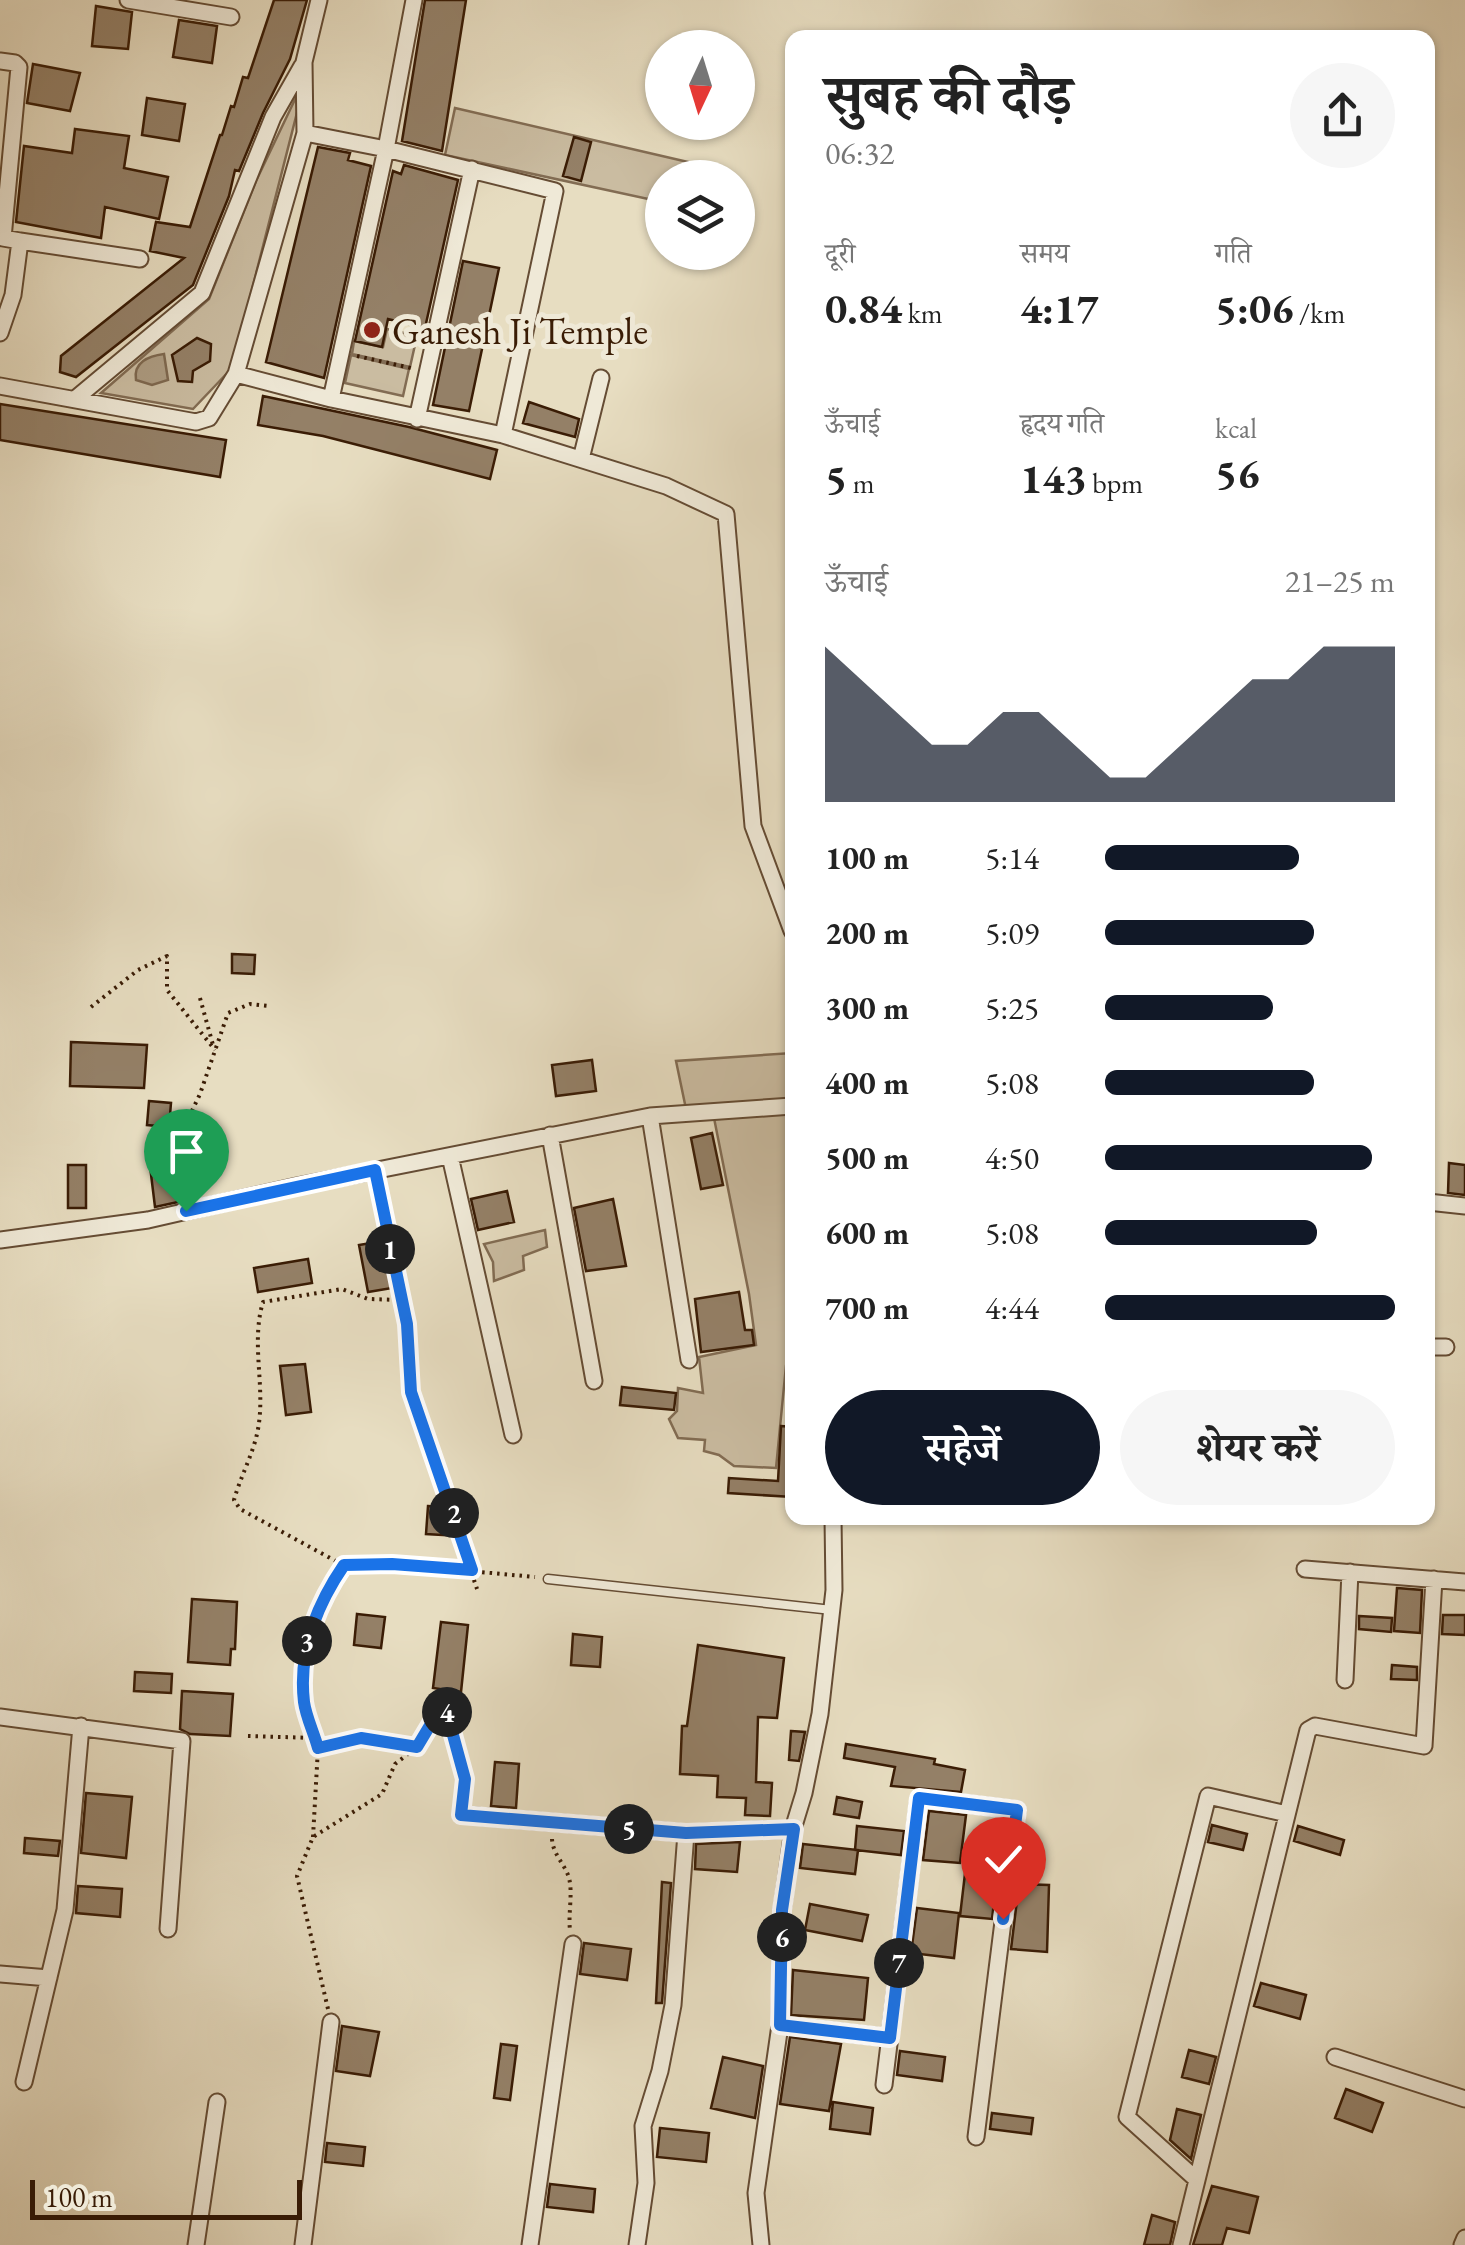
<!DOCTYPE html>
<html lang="hi">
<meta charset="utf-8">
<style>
body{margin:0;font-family:"EB Garamond","Noto Serif Devanagari",serif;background:#f6f6f6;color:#222;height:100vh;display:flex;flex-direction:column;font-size:38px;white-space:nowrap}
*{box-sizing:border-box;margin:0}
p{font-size:32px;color:#767676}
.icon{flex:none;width:55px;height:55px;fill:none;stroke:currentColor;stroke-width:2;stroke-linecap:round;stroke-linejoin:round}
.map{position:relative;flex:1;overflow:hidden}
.sheet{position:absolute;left:785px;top:30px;width:650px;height:1495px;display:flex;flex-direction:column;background:#fff;border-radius:20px;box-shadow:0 2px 8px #0004}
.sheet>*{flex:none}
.needle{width:65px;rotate:184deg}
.fabs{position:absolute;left:645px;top:30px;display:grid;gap:20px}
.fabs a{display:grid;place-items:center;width:110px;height:110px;border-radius:50%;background:#fff;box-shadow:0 2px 8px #0004;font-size:50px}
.scale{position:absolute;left:30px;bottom:25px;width:272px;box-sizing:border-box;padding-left:10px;border:5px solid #3a1c05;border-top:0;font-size:28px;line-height:35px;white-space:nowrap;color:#3a1c05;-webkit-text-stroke:8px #efe9d7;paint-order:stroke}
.pin{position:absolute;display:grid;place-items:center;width:85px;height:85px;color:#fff;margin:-102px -42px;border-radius:50% 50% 50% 0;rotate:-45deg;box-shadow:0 0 10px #0007}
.pin .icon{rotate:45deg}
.km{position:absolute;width:50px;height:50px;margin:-25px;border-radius:50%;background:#222;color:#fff;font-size:28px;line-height:50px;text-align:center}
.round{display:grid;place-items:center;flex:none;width:105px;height:105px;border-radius:52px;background:#f6f6f6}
.headline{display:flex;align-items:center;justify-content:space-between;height:170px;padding:0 40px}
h1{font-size:55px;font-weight:700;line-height:75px}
.metrics{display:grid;grid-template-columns:repeat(3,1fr);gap:15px;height:170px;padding:10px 40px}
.metrics div{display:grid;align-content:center}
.metrics b{font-size:42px;font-weight:700}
.metrics small{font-size:28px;font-weight:400}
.metrics p{font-size:28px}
.chart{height:280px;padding:20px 40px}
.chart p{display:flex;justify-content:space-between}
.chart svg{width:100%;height:180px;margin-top:10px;fill:#111827;opacity:.7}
.action{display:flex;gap:20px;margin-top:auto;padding:20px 40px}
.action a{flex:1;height:115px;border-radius:60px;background:#111827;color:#fff;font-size:40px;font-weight:700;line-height:115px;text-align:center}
.action a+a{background:#f6f6f6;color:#222}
ul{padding:0 40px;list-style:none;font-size:32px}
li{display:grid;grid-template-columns:160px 120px 1fr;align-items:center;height:75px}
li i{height:25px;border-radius:12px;background:#111827}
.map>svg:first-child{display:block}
</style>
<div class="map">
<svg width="1465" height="2245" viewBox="0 0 1465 2245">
<rect width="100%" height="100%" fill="#e7ddc1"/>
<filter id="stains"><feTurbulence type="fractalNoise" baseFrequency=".002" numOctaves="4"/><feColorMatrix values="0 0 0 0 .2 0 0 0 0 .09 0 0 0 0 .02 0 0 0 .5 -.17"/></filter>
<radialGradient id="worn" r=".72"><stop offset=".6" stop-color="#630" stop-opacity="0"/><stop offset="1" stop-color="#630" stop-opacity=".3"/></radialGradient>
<path fill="#cabca1" stroke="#826c53" stroke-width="2.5" d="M299,91L302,93L232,368L193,409L101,393L209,299L256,181Z
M455,108L688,162L687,177L662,178V202L445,155Z
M387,329L417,336L410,367L352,354L354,341L383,347Z
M351,355L409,369L403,396L345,383Z
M792,1053V1101L686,1109L676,1061Z
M792,1113V1366H786L776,1468L734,1466L719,1455L704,1451L705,1440L678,1438L669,1419L677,1411L678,1388L703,1393L699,1357L756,1345L749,1294L714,1118Z
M545,1230L547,1247L523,1256L524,1270L494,1281L493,1262L484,1244Z"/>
<path fill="#ac9b81" stroke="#7e684f" stroke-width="2.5" d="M164,354L168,380L152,385L136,380C133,362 149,356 164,354Z"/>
<path fill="#948067" stroke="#3a1c05" stroke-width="2.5" d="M274,0H307L290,59L263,113L239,171L235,170L229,196L193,285L76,377L60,372L61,356L184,258L150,251L156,222L190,227L220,135H222L231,106L234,107L243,77L248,78Z
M425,0H466L442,151L402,141Z
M96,6L132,12L128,49L92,46Z
M179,20L217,26L212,63L173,57Z
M33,64L80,73L70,111L27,103Z
M147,98L185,104L179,141L142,135Z
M75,129L129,136L124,168L168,177L159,219L105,207L101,238L16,222L24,146L72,153Z
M574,137L591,142L581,181L563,176Z
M318,147L350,153L348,160L371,166L324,378L266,362Z
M404,165L458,180L425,328L388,319L382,347L355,341L393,171L401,174Z
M463,261L499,268L469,411L433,405Z
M197,338L211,344L210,361L193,371L192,382L178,381L172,355Z
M263,396L409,427L497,450L490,479L323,436L258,425Z
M529,402L579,419L575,437L523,423Z
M0,404L226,440L220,477L0,440Z
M232,954L255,955L254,974L232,973Z
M71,1042L147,1045L144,1088L70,1086Z
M592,1060L596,1091L556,1096L552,1065Z
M149,1101L171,1103L169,1127L147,1125Z
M712,1133L723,1185L701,1189L691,1138Z
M173,1162L178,1202L155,1207L150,1166Z
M1449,1163L1465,1165V1195L1448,1193Z
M68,1165H86V1208H68Z
M507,1191L514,1222L478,1230L471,1199Z
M613,1199L626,1266L586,1271L574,1208Z
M383,1241L392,1288L368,1292L359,1245Z
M308,1259L312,1283L258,1292L254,1268Z
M739,1292L745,1330H752L754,1345L701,1352L695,1299Z
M305,1364L311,1412L286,1415L280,1366Z
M622,1387L676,1393L674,1410L620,1405Z
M781,1426L792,1427V1497L728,1493L729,1478L778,1481Z
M428,1506L450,1508L459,1536L426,1534Z
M1397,1588L1422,1590L1420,1633L1394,1631Z
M192,1599L237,1602L235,1649H231L230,1665L188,1662Z
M357,1614L385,1617L381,1648L354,1645Z
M1443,1615H1465V1635L1442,1634Z
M1359,1616L1392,1618L1391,1632L1359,1629Z
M441,1622L468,1625L461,1692L433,1688Z
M573,1634L602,1637L600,1667L571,1665Z
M698,1645L784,1658L777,1718L758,1717L756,1782L772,1783L770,1816L745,1815L746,1798L717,1797L718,1776L680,1774L682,1726H687Z
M1392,1665L1417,1667V1680L1391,1679Z
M135,1672L172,1674L171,1693L134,1691Z
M182,1691L233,1694L230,1736L190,1734L180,1729Z
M791,1731L805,1732L799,1761L789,1760Z
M846,1744L935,1759L934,1764L965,1770L961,1792L891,1786L895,1767L844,1758Z
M495,1762L519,1764L516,1808L491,1806Z
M86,1793L132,1797L126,1858L81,1853Z
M837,1797L862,1802L859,1818L834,1814Z
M929,1811L966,1815L960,1863L923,1860Z
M1212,1825L1247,1834L1243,1850L1208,1842Z
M857,1826L904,1831L901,1855L855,1850Z
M1298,1826L1344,1840L1340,1855L1294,1841Z
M25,1838L60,1841L58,1856L24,1853Z
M740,1842L737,1872L695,1869L696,1844Z
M803,1844L858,1850L855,1874L800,1868Z
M966,1865L998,1868L992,1919L960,1916Z
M662,1882L671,1883L662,2003H656Z
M1019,1884L1049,1885L1047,1952L1011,1949Z
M78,1886L122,1889L120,1917L76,1913Z
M810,1904L868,1915L862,1941L805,1930Z
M917,1908L959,1913L954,1958L911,1953Z
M584,1943L631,1949L627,1980L580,1974Z
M793,1970L868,1978L864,2020L791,2015Z
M1261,1983L1306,1995L1300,2019L1254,2006Z
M342,2026L379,2032L370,2076L336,2071Z
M790,2037L841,2044L829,2111L780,2104Z
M501,2044L517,2046L510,2100L494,2098Z
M1189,2050L1216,2057L1209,2084L1182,2077Z
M900,2051L945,2057L942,2081L897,2075Z
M723,2057L763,2066L755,2118L711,2108Z
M1346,2089L1383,2103L1372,2132L1335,2118Z
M833,2102L873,2108L870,2134L830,2129Z
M1177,2109L1201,2115L1191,2159L1170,2140Z
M992,2113L1033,2118L1031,2134L990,2129Z
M660,2128L709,2133L706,2162L657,2157Z
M327,2143L365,2147L363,2166L325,2162Z
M550,2184L595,2189L593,2212L547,2207Z
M1212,2186L1258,2197L1249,2233L1227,2228L1222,2245H1193Z
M1152,2215L1175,2222L1170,2245H1144Z"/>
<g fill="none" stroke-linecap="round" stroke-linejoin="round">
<g stroke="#654c34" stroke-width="11">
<path id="service" d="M548,1579L832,1610"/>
</g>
<g stroke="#654c34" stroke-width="19">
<path id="minor" d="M128,0L231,17
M0,61L15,63L19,67L3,238L20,241L13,295L0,333
M305,133L386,149L555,191L503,435
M20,241L140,259
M236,374L331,399L503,435L666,486L726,514L753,826L792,931
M0,386L196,422L209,418L236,374L305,133L304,62L319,0
M75,399L202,293L273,117L302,66
M331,399L386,149L414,0
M417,419L472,169
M581,459L601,378
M650,1116L792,1106
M550,1135L594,1381
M450,1156L513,1435
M1428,1202L1465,1206
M0,1240L148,1220L297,1186L650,1116L689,1360
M1428,1347H1446
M1305,1569L1465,1582
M1345,1680L1350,1572
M0,1717L182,1741L168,1929
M1287,1814L1208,1796L1127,2117L1197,2180L1308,1730L1315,1726L1424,1746L1434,1579
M475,1816L686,1833
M0,1974L49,1978
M780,2025L890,2038
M1335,2057L1465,2099
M24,2082L65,1910L81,1726
M884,2085L919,1798L1017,1810L976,2137
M196,2245L217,2102
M303,2245L331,2022
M530,2245L573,1944
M637,2245L646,2183L643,2126L660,2071L673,2005L686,1833L793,1829
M761,2245L756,2193L780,2025L782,1911L793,1829L804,1793L820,1714L834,1590L833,1518
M1181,2245L1197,2180
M1462,2245L1465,2238"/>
</g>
<path stroke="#3a1c05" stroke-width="4" stroke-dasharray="2.5 5" stroke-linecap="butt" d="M357,356L411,368
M200,998L213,1045
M91,1007L138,970L167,956V990L215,1050
M183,1197L176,1144L200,1094L228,1013L250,1004L269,1006
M399,1299L407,1324L411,1392L477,1589
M343,1565L240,1509L234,1500C240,1478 252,1456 257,1434C267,1390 250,1345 263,1302L342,1289L368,1299L400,1300L378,1188
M248,1736L315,1738
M462,1805L465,1779L444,1702L417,1747L361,1738L318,1748C314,1733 306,1717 304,1702C298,1651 316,1606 343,1565L392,1564L535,1577
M313,1837L318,1748
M552,1839C553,1855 565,1864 569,1878C573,1893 568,1914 570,1930
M328,2009L297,1876L313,1837L382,1794L395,1764L417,1747"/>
<use href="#service" stroke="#efe9d7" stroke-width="8"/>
<use href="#minor" stroke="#efe9d7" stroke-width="15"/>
</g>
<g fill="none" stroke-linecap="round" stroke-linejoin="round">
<g stroke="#fff" stroke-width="20">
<path id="route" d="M186,1211L375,1170L407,1324L411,1392L472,1570L392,1564L344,1565C316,1606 298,1651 304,1702C306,1717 314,1733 318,1748L361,1738L417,1747L444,1702L465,1779L461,1815L686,1833L794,1829L782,1910L780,2025L890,2038L919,1798L1017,1810L1003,1919"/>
</g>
<use href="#route" stroke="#1a73e8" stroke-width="12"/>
</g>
<circle fill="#8f2418" stroke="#efe9d7" stroke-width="4" cx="372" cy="330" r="10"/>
<g text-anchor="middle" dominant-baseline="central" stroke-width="10" stroke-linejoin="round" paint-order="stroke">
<g font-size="38" fill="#3a1c05" stroke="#efe9d7" text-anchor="start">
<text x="392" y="330">Ganesh Ji Temple</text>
</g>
</g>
<rect width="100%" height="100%" filter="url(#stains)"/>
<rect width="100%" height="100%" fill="url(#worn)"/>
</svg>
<div class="fabs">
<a><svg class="needle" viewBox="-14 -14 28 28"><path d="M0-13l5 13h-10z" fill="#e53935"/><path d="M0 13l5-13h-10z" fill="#767676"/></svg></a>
<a><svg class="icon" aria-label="layers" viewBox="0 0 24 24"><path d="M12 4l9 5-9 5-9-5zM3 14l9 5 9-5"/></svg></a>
</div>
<div class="scale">100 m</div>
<div class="pin" style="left:186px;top:1211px;background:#1e9e55"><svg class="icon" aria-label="arrive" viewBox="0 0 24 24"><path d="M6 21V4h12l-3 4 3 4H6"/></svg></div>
<div class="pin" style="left:1003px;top:1919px;background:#d93025"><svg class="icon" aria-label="check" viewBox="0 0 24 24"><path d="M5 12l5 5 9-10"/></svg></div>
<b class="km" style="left:390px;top:1249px">1</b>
<b class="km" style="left:454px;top:1513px">2</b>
<b class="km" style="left:307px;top:1641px">3</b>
<b class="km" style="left:447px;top:1712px">4</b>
<b class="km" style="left:629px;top:1829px">5</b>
<b class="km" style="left:782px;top:1937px">6</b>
<b class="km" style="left:899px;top:1963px">7</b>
<section class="sheet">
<div class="headline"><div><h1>सुबह की दौड़</h1><p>06:32</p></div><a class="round"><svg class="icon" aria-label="share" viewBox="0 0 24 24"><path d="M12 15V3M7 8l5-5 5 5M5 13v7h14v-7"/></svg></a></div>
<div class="metrics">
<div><p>दूरी</p><b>0.84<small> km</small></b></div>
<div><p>समय</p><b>4:17</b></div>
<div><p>गति</p><b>5:06<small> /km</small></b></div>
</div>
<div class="metrics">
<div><p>ऊँचाई</p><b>5<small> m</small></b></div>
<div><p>हृदय गति</p><b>143<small> bpm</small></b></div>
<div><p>kcal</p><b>56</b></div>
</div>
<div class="chart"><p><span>ऊँचाई</span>21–25 m</p>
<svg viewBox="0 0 160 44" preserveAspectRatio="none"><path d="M0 44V6L10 14L20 22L30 30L40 30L50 22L60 22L70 30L80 38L90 38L100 30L110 22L120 14L130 14L140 6L150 6L160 6V44z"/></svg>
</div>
<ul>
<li><b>100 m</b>5:14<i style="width:67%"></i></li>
<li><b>200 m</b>5:09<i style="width:72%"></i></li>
<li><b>300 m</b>5:25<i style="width:58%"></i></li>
<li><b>400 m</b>5:08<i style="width:72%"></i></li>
<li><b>500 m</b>4:50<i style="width:92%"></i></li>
<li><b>600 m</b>5:08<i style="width:73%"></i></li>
<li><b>700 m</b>4:44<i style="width:100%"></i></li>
</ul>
<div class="action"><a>सहेजें</a><a>शेयर करें</a></div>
</section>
</div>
